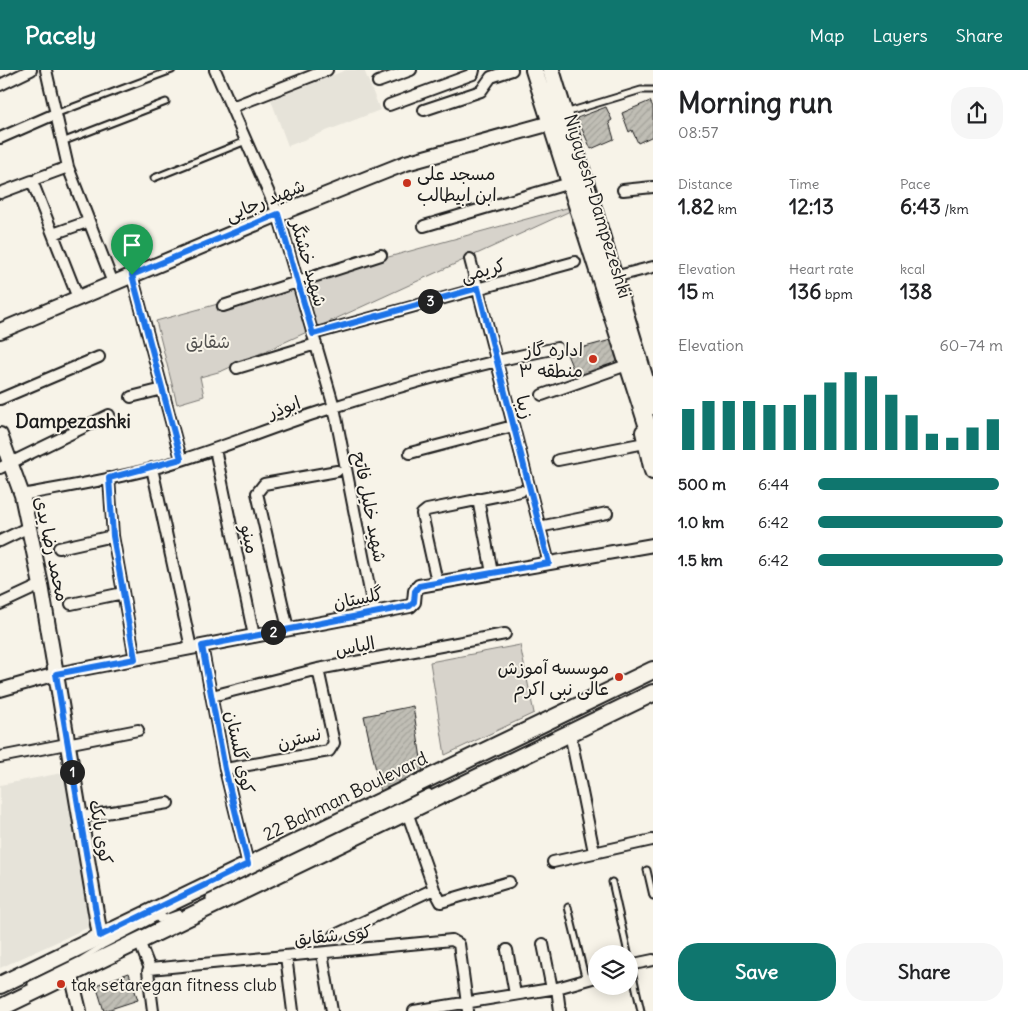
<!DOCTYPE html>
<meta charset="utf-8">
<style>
body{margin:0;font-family:Delius,"Playpen Sans Arabic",sans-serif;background:#f6f6f6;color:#202124;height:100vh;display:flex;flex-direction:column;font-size:19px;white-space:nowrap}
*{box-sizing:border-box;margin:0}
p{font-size:16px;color:#757577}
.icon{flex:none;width:28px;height:28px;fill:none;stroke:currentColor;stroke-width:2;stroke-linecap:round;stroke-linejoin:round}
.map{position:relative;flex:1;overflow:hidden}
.panel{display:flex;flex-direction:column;background:#fff;width:375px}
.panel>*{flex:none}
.controls{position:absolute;left:588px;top:875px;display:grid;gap:10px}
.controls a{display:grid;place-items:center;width:50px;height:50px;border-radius:50%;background:#fff;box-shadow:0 2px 12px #0003;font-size:25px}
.pin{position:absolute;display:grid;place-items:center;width:42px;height:42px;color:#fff;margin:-51px -21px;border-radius:50% 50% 50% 0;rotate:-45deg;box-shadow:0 0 5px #0007}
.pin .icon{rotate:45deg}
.km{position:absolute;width:25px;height:25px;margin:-12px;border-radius:50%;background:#222;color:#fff;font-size:14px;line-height:25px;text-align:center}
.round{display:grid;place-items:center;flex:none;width:52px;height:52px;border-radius:20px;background:#f6f6f6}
.headline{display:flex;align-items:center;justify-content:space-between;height:85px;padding:0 25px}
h1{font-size:28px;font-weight:700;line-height:38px}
.metrics{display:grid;grid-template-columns:repeat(3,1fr);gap:8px;height:85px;padding:5px 25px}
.metrics div{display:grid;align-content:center}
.metrics b{font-size:21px;font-weight:700}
.metrics small{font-size:14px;font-weight:400}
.metrics p{font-size:14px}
.chart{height:140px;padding:10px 25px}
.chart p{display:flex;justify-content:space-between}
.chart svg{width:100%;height:90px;margin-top:5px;stroke:#0f766e;stroke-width:6}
.primary-button{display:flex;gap:10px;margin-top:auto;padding:10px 25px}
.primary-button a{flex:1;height:58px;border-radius:20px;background:#0f766e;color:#fff;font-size:20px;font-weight:700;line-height:58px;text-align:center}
.primary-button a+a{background:#f6f6f6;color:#202124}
ul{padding:0 25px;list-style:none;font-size:16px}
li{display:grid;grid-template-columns:80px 60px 1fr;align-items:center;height:38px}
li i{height:12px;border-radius:6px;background:#0f766e}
header{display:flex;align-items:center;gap:30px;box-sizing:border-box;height:70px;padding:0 25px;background:#0f766e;color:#fff}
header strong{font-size:24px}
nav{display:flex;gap:28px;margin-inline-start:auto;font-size:18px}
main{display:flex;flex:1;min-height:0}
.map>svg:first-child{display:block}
</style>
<header>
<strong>Pacely</strong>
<nav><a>Map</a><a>Layers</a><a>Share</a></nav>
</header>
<main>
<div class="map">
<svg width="653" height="941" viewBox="0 0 653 941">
<defs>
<pattern id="building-hatch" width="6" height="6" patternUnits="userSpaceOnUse" patternTransform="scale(1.25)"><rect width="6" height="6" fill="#c0beb5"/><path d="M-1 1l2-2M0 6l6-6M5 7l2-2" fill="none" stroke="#a4a39b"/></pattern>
</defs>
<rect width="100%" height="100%" fill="#f7f3e8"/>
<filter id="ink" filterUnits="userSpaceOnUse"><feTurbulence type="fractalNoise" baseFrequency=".02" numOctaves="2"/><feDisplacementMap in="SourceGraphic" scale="10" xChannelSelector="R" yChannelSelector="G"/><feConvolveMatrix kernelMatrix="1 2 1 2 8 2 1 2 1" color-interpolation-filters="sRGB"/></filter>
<g filter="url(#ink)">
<path fill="#e6e3d9" d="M346,0H364L380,40L288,76L271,30Z
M67,702L91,856L0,898V715Z"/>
<path fill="#d7d3cb" stroke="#7a7874" d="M592,131L222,301L200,307L204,326L177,334L156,251Z
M520,575L534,643L445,685L430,592Z"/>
<path fill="url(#building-hatch)" stroke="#1c1c1c" d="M650,31L653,37V66L638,73L632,60L629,62L622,43Z
M606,37L612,50L609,52L614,69L591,79L577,48Z
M611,270L619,296L578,311L566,282Z
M413,636L423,702L381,723L364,646Z
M129,903L138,930L104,941L96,915Z"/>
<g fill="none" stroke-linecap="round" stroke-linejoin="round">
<g stroke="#1c1c1c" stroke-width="9">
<path id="service" d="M565,43L641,20H653
M55,44L172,0
M62,72L166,32
M154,108L246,71
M647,800L653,826
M612,812L641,941
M209,828L429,722
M568,837L586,911
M159,850L179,843
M31,914L80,890L104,875L162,845"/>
</g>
<g stroke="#1c1c1c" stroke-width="14">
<path id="minor" d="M46,0L68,97L113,213
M215,0L278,144L334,337L374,542
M378,12L411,0
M0,15L31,0
M389,35L473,4L474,0
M232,37L327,0
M424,40L481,21L491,7L512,0
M0,68L55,44
M38,108L68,97
M623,120L653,117
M0,123L32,111L78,228
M424,156L570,113
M53,164L84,153
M470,189L549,493
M132,205L181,389
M614,207L653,197
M223,236L381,185
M313,264L575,192
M237,298L316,274
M542,325L627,295
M131,327L163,319
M0,329L99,287
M215,379L254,566
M410,383L513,356
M558,390L645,373
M0,398L109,345
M152,398L191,578
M109,408L113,466L135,589
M22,425C65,417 109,410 151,399C208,384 261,361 316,343C395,317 476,294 557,278
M478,429L492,503
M539,457L607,443
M0,471L29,457
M59,478L113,466
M437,512L422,444L427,440L521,421
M0,534L41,515
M71,534L123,523
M288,559L257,423L264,414L337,401
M202,576L225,699L248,794
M212,626L318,599L505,564
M570,663L594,782
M0,687L138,660
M225,699L329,681L334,673L318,599
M407,742L434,819L441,832L509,812
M80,747L168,733
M553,792L652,770
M335,865L434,819
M139,871L150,899L148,901L153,941
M543,874L552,919
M507,880L515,924
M322,883L332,941
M286,886L293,941
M629,895L653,890
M150,899L452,870L459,874L468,941
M557,918L560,941
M414,941L557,918L596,907"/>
</g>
<g stroke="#1c1c1c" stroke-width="16">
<path id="tertiary" d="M0,620L56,604L410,536L414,532L415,521L419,516L653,475
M71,904L80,941"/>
</g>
<g stroke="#1c1c1c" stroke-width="18">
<path id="secondary" d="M0,261L278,144L406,93L551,53
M0,365L22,425L41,515L100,866"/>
</g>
<g stroke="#1c1c1c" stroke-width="20">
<path id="primary" d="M0,915L653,600
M0,938L653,623"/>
</g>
<g stroke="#1c1c1c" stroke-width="20">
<path id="trunk" d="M534,0L653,373
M551,0L653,336
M644,362L653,401"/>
</g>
<use href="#service" stroke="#f7f3e8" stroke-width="5"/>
<use href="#minor" stroke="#f7f3e8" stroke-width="10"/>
<use href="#tertiary" stroke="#f7f3e8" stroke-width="12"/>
<use href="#secondary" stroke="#f7f3e8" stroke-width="14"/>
<use href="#primary" stroke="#f7f3e8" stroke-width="16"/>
<use href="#trunk" stroke="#f7f3e8" stroke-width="16"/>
</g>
</g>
<g fill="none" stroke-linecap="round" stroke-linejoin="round" filter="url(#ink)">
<g stroke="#fff" stroke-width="10">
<path id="route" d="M278,144L313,264L478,218L549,493L419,516L415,521L414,532L410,536L202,576L225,699L248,794L100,866L56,604L135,589L113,466L109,408L181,389L132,205Z"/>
</g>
<use href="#route" stroke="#1a73e8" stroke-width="6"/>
</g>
<g fill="#c8321e" stroke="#f7f3e8" stroke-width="2">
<circle cx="407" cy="113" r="5"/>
<circle cx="593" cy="289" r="5"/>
<circle cx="619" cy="607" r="5"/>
<circle cx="61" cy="914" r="5"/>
</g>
<g text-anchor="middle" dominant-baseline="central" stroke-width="4" stroke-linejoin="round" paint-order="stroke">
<g font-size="18" fill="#1c1c1c" stroke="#f7f3e8" text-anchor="start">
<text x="417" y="103">مسجد علی<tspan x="417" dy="21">ابن ابیطالب</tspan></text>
<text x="583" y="279" text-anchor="end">اداره گاز<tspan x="583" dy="21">منطقه ۳</tspan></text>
<text x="609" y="597" text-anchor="end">موسسه آموزش<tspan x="609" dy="21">عالی نبی اکرم</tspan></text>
<text x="71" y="914">tak setaregan fitness club</text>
</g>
<g font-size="18" fill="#1c1c1c" stroke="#f7f3e8">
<text transform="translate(265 130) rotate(-22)">شهید رجایی</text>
<text transform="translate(598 136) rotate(73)">Niyayesh-Dampezeshki</text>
<text transform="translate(309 193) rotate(74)">شهید خشتگر</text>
<text transform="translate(483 200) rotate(-15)">کریمی</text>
<text transform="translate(284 337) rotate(-20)">ابوذر</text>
<text transform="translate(525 337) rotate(75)">زیبا</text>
<text transform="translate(370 437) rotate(79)">شهید خلیل فاتح</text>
<text transform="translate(250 469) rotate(78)">مینو</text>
<text transform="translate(52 479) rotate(78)">محمد رضا یدی</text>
<text transform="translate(358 528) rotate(-11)">گلستان</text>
<text transform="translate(355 576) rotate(-11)">الیاس</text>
<text transform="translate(299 668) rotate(-14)">نسترن</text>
<text transform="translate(240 682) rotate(78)">کوی گلستان</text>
<text transform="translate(345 726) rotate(-26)">22 Bahman Boulevard</text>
<text transform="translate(101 762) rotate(80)">کوی بابک</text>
<text transform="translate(333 865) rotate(-6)">کوی شقایق</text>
</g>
<g font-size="18" fill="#545351" stroke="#f7f3e8">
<text x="208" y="271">شقایق</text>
</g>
<g font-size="19" font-weight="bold" fill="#1c1c1c" stroke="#f7f3e8">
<text x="73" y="351">Dampezashki</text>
</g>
</g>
</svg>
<div class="controls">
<a><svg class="icon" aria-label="layers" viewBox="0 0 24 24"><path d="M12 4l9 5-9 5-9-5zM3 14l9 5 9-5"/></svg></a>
</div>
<div class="pin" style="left:132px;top:205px;background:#1e9e55"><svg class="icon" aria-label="arrive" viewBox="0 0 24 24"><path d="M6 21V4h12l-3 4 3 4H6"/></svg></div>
<b class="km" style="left:72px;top:702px">1</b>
<b class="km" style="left:273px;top:562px">2</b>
<b class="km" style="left:430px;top:231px">3</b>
</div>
<section class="panel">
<div class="headline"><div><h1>Morning run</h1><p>08:57</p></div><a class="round"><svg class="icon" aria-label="share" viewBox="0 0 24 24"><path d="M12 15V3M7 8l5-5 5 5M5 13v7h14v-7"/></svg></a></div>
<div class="metrics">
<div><p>Distance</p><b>1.82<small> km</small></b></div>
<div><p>Time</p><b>12:13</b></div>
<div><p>Pace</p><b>6:43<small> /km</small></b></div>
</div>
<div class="metrics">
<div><p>Elevation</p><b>15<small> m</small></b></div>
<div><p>Heart rate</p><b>136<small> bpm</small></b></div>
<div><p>kcal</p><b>138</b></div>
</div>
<div class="chart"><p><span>Elevation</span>60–74 m</p>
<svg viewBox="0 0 160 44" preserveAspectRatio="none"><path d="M5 44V24M15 44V20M25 44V20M35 44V20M45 44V22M55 44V22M65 44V17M75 44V11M85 44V6M95 44V8M105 44V17M115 44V27M125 44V36M135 44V38M145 44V33M155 44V29"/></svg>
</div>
<ul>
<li><b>500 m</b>6:44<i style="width:98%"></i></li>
<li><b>1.0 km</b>6:42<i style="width:100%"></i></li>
<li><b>1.5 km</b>6:42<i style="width:100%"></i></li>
</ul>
<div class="primary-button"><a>Save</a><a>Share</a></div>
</section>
</main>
